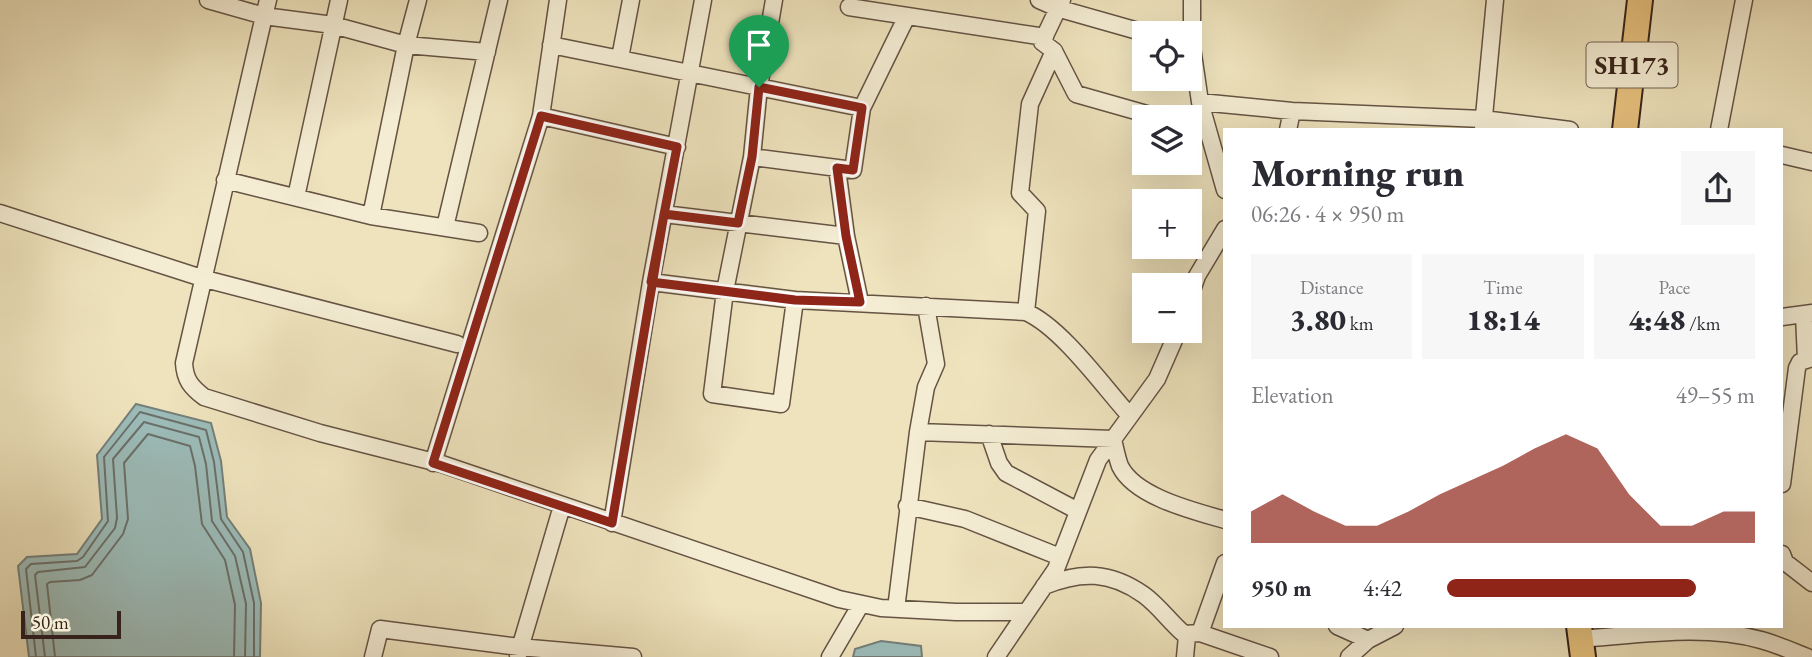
<!DOCTYPE html>
<meta charset="utf-8">
<style>
body{margin:0;font-family:"EB Garamond",serif;background:#f7f7f7;color:#2b2b33;height:100vh;display:flex;flex-direction:column;font-size:26px;white-space:nowrap}
*{box-sizing:border-box;margin:0}
p{font-size:23px;color:#7c7c81}
.icon{flex:none;width:38px;height:38px;fill:none;stroke:currentColor;stroke-width:2;stroke-linecap:round;stroke-linejoin:round}
.map{position:relative;flex:1;overflow:hidden}
.side{position:absolute;left:1223px;top:128px;width:560px;height:500px;display:flex;flex-direction:column;background:#fff;border-radius:0px;box-shadow:0 7px 28px #0002}
.side>*{flex:none}
.buttons{position:absolute;left:1132px;top:21px;display:grid;gap:14px}
.buttons a{display:grid;place-items:center;width:70px;height:70px;border-radius:0px;background:#fff;box-shadow:0 7px 28px #0002;font-size:35px}
.scale{position:absolute;left:21px;bottom:18px;width:100px;box-sizing:border-box;padding-left:7px;border:4px solid #37231b;border-top:0;font-size:19px;line-height:24px;white-space:nowrap;color:#37231b;-webkit-text-stroke:5px #f4edd4;paint-order:stroke}
.pin{position:absolute;display:grid;place-items:center;width:60px;height:60px;color:#fff;margin:-72px -30px;border-radius:50% 50% 50% 0;rotate:-45deg;box-shadow:0 0 7px #0007}
.pin .icon{rotate:45deg}
.round{display:grid;place-items:center;flex:none;width:74px;height:74px;border-radius:0px;background:#f7f7f7}
.summary{display:flex;align-items:center;justify-content:space-between;height:119px;padding:0 28px}
h1{font-size:38px;font-weight:800;line-height:52px}
.metrics{display:grid;grid-template-columns:repeat(3,1fr);gap:10px;height:119px;padding:7px 28px}
.metrics div{display:grid;align-content:center;border-radius:0px;background:#f7f7f7;text-align:center}
.metrics b{font-size:30px;font-weight:800}
.metrics small{font-size:19px;font-weight:400}
.metrics p{font-size:19px}
.chart{height:196px;padding:14px 28px}
.chart p{display:flex;justify-content:space-between}
.chart svg{width:100%;height:126px;margin-top:7px;fill:#8f2418;opacity:.7}
ul{padding:0 28px;list-style:none;font-size:23px}
li{display:grid;grid-template-columns:112px 84px 1fr;align-items:center;height:52px}
li i{height:18px;border-radius:9px;background:#8f2418}
.map>svg:first-child{display:block}
</style>
<div class="map">
<svg width="1812" height="657" viewBox="0 0 1812 657">
<rect width="100%" height="100%" fill="#eee3bd"/>
<filter id="stains"><feTurbulence type="fractalNoise" baseFrequency=".00286" numOctaves="4"/><feColorMatrix values="0 0 0 0 .2 0 0 0 0 .09 0 0 0 0 .02 0 0 0 .5 -.17"/></filter>
<radialGradient id="worn" r=".72"><stop offset=".6" stop-color="#630" stop-opacity="0"/><stop offset="1" stop-color="#630" stop-opacity=".3"/></radialGradient>
<path fill="#9cbcb9" stroke="#747f7a" stroke-width="2" d="M136,404L211,423L221,461L227,517L250,549L261,603L260,657H29L18,566L27,557L77,554L102,519L97,455Z
M881,641L921,646L922,657H853L855,649Z"/>
<g fill="none" stroke-linecap="round" stroke-linejoin="round">
<path stroke="#6a706a" stroke-width="2" d="M36,657L26,569L31,564L77,561L83,557L108,521L104,457L140,412L206,430L214,462L221,519L243,552L254,603V657
M45,657L35,575L38,572L85,567L115,528L117,518L113,459L144,422L199,437L206,464L212,521L235,556L246,604L245,657
M55,657L47,584L50,582L80,580L92,575L123,534L128,519L124,463L148,434L190,446L195,466L202,524L225,560L235,605L234,657"/>
<g stroke="#655344" stroke-width="19">
<path id="street" d="M208,0L264,16L184,363C185,380 191,387 204,397L320,433L442,464L839,599L881,608L956,612H1026
M268,0L264,16L333,25L406,45L487,52
M774,0L759,87L752,157L725,291L712,394L781,404L795,300
M1039,0L1057,8L1145,33
M1192,0V47L1200,102L1225,190
M849,7L1045,37
M551,45L862,108L853,170L752,157
M1054,51L1076,94L1157,117
M620,58L631,0
M1200,102L1292,111L1483,119L1570,130
M862,108L907,16
M541,116L677,147
M1483,127L1495,0
M1288,130L1292,111
M1719,130L1744,0
M1782,155L1812,162
M837,168L846,236L860,302
M225,180L371,216L479,233
M296,197L339,0
M0,213L205,279L457,344
M664,214L846,236
M371,216L406,45L418,0
M445,227L499,0
M651,282L795,300L1026,312C1062,328 1103,386 1130,416
M1190,296L1197,276L1225,229
M1026,312L1037,211L1020,193L1030,104L1054,51L1042,42L1062,0
M1804,316L1806,359
M1782,317L1812,313
M918,432L1113,439C1115,448 1117,458 1120,466C1135,497 1194,511 1225,520
M989,434L999,463L1006,473L1078,511
M433,463L541,116L558,0
M1782,484L1797,368L1800,362L1812,358
M907,506L965,519L1060,557
M612,523L651,282L703,0
M1782,554L1785,562L1812,583
M1044,586C1081,571 1110,571 1144,595C1159,606 1170,622 1184,634L1200,633L1270,657
M896,609L918,432L926,387L936,364L926,306
M1337,626L1368,640
M1200,633L1225,563
M1580,639C1639,635 1703,624 1761,640C1776,644 1792,651 1807,657
M518,655L562,506
M373,657L380,629L519,647L633,657
M830,657L861,604
M996,657L1056,569L1098,460L1157,379L1178,331
M1185,657L1187,636
M1349,657L1368,640L1395,626"/>
</g>
<g stroke="#37231b" stroke-width="28">
<path id="primary" d="M1625,130L1640,0
M1579,626L1583,657"/>
</g>
<use href="#street" stroke="#f4edd4" stroke-width="16"/>
<use href="#primary" stroke="#e7c27e" stroke-width="24"/>
</g>
<g fill="none" stroke-linecap="round" stroke-linejoin="round">
<g stroke="#fff" stroke-width="14">
<path id="route" d="M759,87L752,157L738,223L664,214L612,523L433,463L541,116L677,147L651,282L795,300L860,302L846,236L837,168L853,170L862,108L759,87"/>
</g>
<use href="#route" stroke="#8f2418" stroke-width="9"/>
</g>
<g text-anchor="middle" dominant-baseline="central" stroke-width="7" stroke-linejoin="round" paint-order="stroke">
<rect fill="#f4edd4" stroke="#706052" stroke-width="2" x="1586.5" y="42.5" width="91" height="45" rx="5"/>
<g font-size="26" font-weight="bold" fill="#37231b">
<text x="1632" y="65">SH173</text>
</g>
</g>
<rect width="100%" height="100%" filter="url(#stains)"/>
<rect width="100%" height="100%" fill="url(#worn)"/>
</svg>
<div class="buttons">
<a><svg class="icon" aria-label="locate" viewBox="0 0 24 24"><circle cx="12" cy="12" r="6"/><path d="M12 2v4M12 18v4M2 12h4M18 12h4"/></svg></a>
<a><svg class="icon" aria-label="layers" viewBox="0 0 24 24"><path d="M12 4l9 5-9 5-9-5zM3 14l9 5 9-5"/></svg></a>
<a>+</a>
<a>−</a>
</div>
<div class="scale">50 m</div>
<div class="pin" style="left:759px;top:87px;background:#1e9e55"><svg class="icon" aria-label="arrive" viewBox="0 0 24 24"><path d="M6 21V4h12l-3 4 3 4H6"/></svg></div>
<section class="side">
<div class="summary"><div><h1>Morning run</h1><p>06:26 · 4 × 950 m</p></div><a class="round"><svg class="icon" aria-label="share" viewBox="0 0 24 24"><path d="M12 15V3M7 8l5-5 5 5M5 13v7h14v-7"/></svg></a></div>
<div class="metrics">
<div><p>Distance</p><b>3.80<small> km</small></b></div>
<div><p>Time</p><b>18:14</b></div>
<div><p>Pace</p><b>4:48<small> /km</small></b></div>
</div>
<div class="chart"><p><span>Elevation</span>49–55 m</p>
<svg viewBox="0 0 160 44" preserveAspectRatio="none"><path d="M0 44V33L10 27L20 33L30 38L40 38L50 33L60 27L70 22L80 17L90 11L100 6L110 11L120 27L130 38L140 38L150 33L160 33V44z"/></svg>
</div>
<ul>
<li><b>950 m</b>4:42<i style="width:81%"></i></li>
</ul>
</section>
</div>
